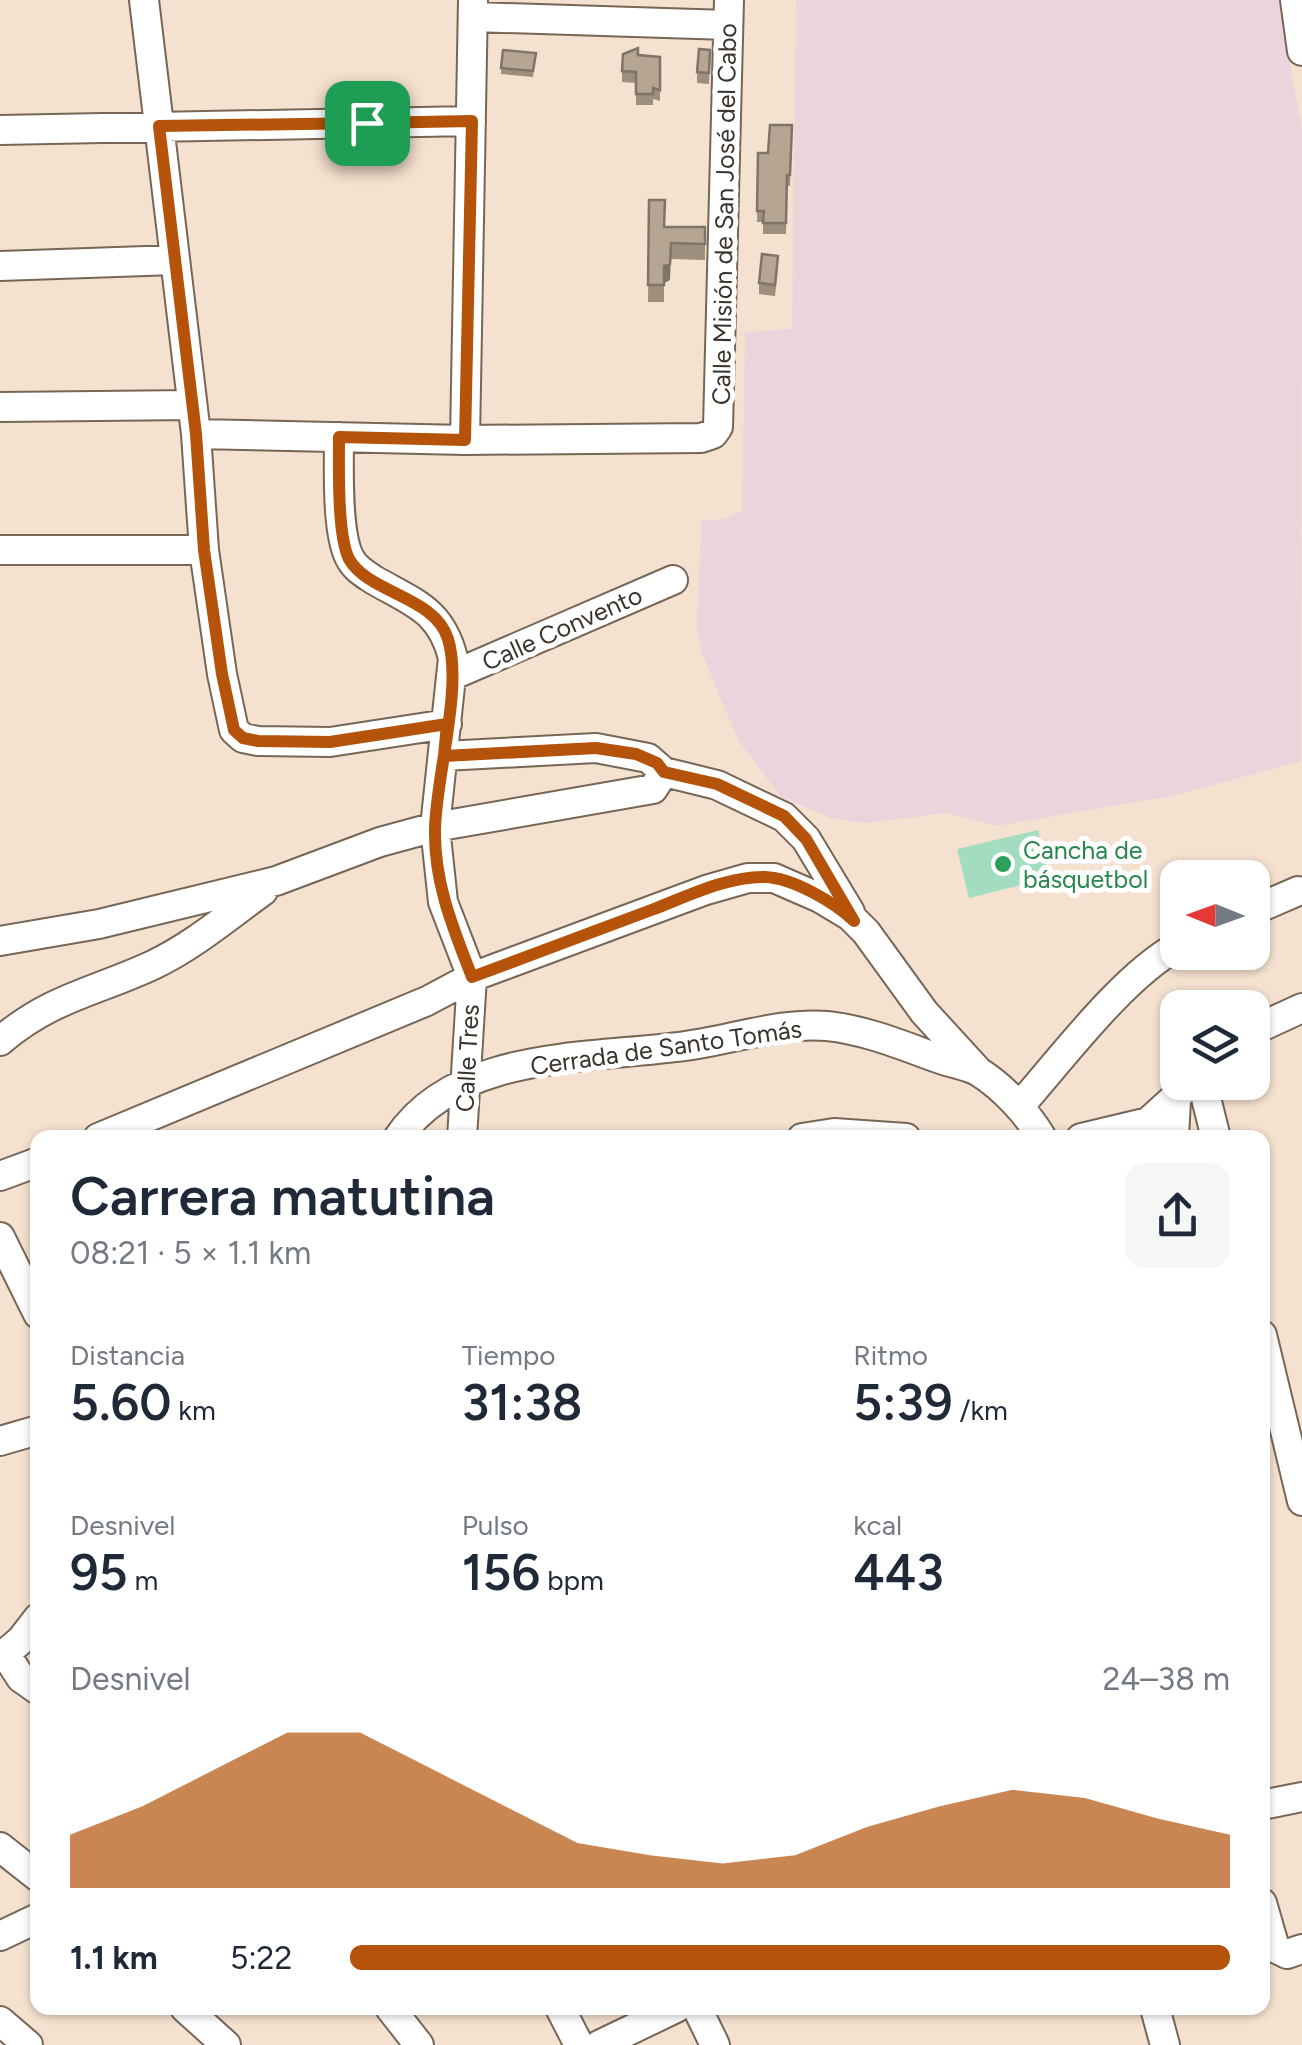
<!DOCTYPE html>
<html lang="es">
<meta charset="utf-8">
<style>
body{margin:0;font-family:Figtree,sans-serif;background:#f6f6f7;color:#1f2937;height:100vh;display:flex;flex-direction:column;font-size:38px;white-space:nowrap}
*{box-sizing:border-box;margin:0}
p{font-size:32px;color:#747a83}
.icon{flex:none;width:55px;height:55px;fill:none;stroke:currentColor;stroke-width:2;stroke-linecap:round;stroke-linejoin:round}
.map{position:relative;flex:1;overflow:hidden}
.panel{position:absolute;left:30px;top:1130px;width:1240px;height:885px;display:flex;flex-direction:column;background:#fff;border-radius:20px;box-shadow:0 2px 8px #0004}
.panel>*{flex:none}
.needle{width:65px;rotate:271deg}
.tools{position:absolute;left:1160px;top:860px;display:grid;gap:20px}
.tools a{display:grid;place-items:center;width:110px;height:110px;border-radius:20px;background:#fff;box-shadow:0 2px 8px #0004;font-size:50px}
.pin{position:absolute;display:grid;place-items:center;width:85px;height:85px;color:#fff;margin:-42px;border-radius:20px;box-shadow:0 5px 15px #0006}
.round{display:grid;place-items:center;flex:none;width:105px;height:105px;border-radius:20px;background:#f6f6f7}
.summary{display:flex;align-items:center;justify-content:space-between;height:170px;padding:0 40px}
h1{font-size:55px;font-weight:600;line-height:75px}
.stats{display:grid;grid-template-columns:repeat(3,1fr);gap:15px;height:170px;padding:10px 40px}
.stats div{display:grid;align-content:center}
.stats b{font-size:50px;font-weight:600}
.stats small{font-size:28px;font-weight:400}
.stats p{font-size:28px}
.chart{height:280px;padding:20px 40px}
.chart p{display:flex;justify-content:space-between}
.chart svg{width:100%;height:180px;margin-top:10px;fill:#b45309;opacity:.7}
ul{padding:0 40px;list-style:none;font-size:32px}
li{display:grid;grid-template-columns:160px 120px 1fr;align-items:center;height:75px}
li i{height:25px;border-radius:12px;background:#b45309}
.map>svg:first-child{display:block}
</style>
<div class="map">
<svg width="1302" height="2045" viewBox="0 0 1302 2045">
<rect width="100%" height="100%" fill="#f5e1cf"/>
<path fill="#ecd4dd" d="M796,0H1278L1302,130L1301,761L1176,795L997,826L947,813L866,823L830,818L780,796L738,740L701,651L697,630L701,520L723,519L742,511L745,332L792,329Z"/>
<path fill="#a3ddc1" d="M1038,830L1049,878L969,898L957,849Z"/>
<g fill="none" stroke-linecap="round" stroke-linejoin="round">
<g stroke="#776656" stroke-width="32">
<path id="minor" d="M144,0L196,434L204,550L222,674L234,730L243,738L258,741L330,742L447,724
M1295,0L1302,51
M473,17L728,25
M0,130L471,121
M0,266L175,260
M0,407L192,405
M196,434L465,440L701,438L713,434L718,427L729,0
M339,437C339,465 336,537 351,560C356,569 365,574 374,580C414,603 441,610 453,658L435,827L443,902L472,977L462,1138
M465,440L473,0
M0,550H204
M451,676L673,580
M444,756L596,748L648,758L664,772L717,785L784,817L806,839L850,912
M1252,911L1298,891
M0,941L99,924L276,881L380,842L435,827L653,789L664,772
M1252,1031L1302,1008
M0,1041C52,997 95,992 153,965C193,946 227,917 263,891
M1202,1082L1216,1138
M1019,1107C1062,1058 1123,976 1178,946
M98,1138L427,1001L472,977L706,890L748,878H774L820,898L850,916L866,932L924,1012L978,1071
M398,1138C457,1050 592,1059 685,1046C731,1040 780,1022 827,1026C867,1030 906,1047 943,1060C955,1064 969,1066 979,1072C1003,1087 1028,1114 1042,1138
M802,1138L834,1133L906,1138
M1081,1138L1148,1122L1192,1082
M1174,1138L1176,1100
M0,1176L38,1162
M0,1237L38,1314
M1262,1335L1302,1501
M0,1441L38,1430
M6,1655L21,1678L38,1690
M0,1658L21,1640L38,1618
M1262,1805L1302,1797
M0,1847L38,1877
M1262,1903L1275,1948L1287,1954L1302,1949
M0,1936L38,1918
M185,2008L226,2045
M390,2008L419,2045
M560,2008L579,2045
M697,2008L715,2045
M1155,2008L1165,2045
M0,2021L28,2045
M599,2045L676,2008"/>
</g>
<use href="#minor" stroke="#fff" stroke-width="28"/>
</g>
<path fill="#9d8e7e" d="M503,50L536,53L533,77L501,74Z
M710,50L709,84L697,83V72Z
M638,55L660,57V101L653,99V105H636V83L622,82V71Z
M792,125L790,186H787L786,234H763V222H757L758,153H768Z
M649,200L664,227H705V260L671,259L670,280L664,283V302H648Z
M778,267L775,296L759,294V283Z"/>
<path fill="#7f7467" d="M670,264V280L664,283V266Z"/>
<path fill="#b6a593" stroke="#7f7467" stroke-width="2.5" d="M638,48V55L660,57V90L653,88V94H636V72L622,71L623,54Z
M699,49L710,50L709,73L697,72Z
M503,50L536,53L533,71L501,68Z
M770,125H792L790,175H787L786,223H763L764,211H757L758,153H768Z
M649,200H665L664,227H705V244L671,243L670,264L664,266V285H648Z
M762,254L778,256L775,285L759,283Z"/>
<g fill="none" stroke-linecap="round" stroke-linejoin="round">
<g stroke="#fff" stroke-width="20">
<path id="route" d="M367,123L472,121L465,440L339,437C339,465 337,535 349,559C369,594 435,596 448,639C463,688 436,776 435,829C434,883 453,928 472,977C533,954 593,932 654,909C688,896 728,876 765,877C793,878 834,902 854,921L806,839L784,816L717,784L664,772L657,763L636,754L596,748L444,756L447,724L330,742L258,741L243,738L234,730L222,674L204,550L196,434L159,126L367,123"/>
</g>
<use href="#route" stroke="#b45309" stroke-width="12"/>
</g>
<circle fill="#2e9e5b" stroke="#fff" stroke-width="4" cx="1003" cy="864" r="10"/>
<g text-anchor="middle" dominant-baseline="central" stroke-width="10" stroke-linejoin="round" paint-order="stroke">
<g font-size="25" fill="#3a332c" stroke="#fff">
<text transform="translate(724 214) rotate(-89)">Calle Misión de San José del Cabo</text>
<text transform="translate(562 628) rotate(-24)">Calle Convento</text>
<text transform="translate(666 1047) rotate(-8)">Cerrada de Santo Tomás</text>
<text transform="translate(467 1058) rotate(-87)">Calle Tres</text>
</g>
<g font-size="25" fill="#27864d" stroke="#fff" text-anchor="start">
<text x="1023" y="850">Cancha de<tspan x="1023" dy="29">básquetbol</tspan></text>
</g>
</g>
</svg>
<div class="tools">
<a><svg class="needle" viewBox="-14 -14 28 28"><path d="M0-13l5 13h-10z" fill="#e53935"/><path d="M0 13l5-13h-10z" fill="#747a83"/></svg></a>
<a><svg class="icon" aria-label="layers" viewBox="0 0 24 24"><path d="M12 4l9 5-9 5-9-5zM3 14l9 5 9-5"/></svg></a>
</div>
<div class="pin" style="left:367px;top:123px;background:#1e9e55"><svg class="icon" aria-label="arrive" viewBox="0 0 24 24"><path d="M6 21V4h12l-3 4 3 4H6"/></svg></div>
<section class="panel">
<div class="summary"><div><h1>Carrera matutina</h1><p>08:21 · 5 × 1.1 km</p></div><a class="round"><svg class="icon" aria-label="share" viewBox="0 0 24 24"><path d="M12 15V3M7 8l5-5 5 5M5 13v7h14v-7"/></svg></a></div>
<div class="stats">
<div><p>Distancia</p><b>5.60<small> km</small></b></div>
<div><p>Tiempo</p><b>31:38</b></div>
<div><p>Ritmo</p><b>5:39<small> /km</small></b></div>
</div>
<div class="stats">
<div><p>Desnivel</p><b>95<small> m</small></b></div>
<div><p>Pulso</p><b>156<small> bpm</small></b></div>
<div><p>kcal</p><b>443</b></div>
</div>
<div class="chart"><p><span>Desnivel</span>24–38 m</p>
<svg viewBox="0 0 160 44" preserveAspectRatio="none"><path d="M0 44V31L10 24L20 15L30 6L40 6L50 15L60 24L70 33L80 36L90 38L100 36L110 29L120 24L130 20L140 22L150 27L160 31V44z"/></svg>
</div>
<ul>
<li><b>1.1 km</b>5:22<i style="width:100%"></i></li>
</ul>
</section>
</div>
